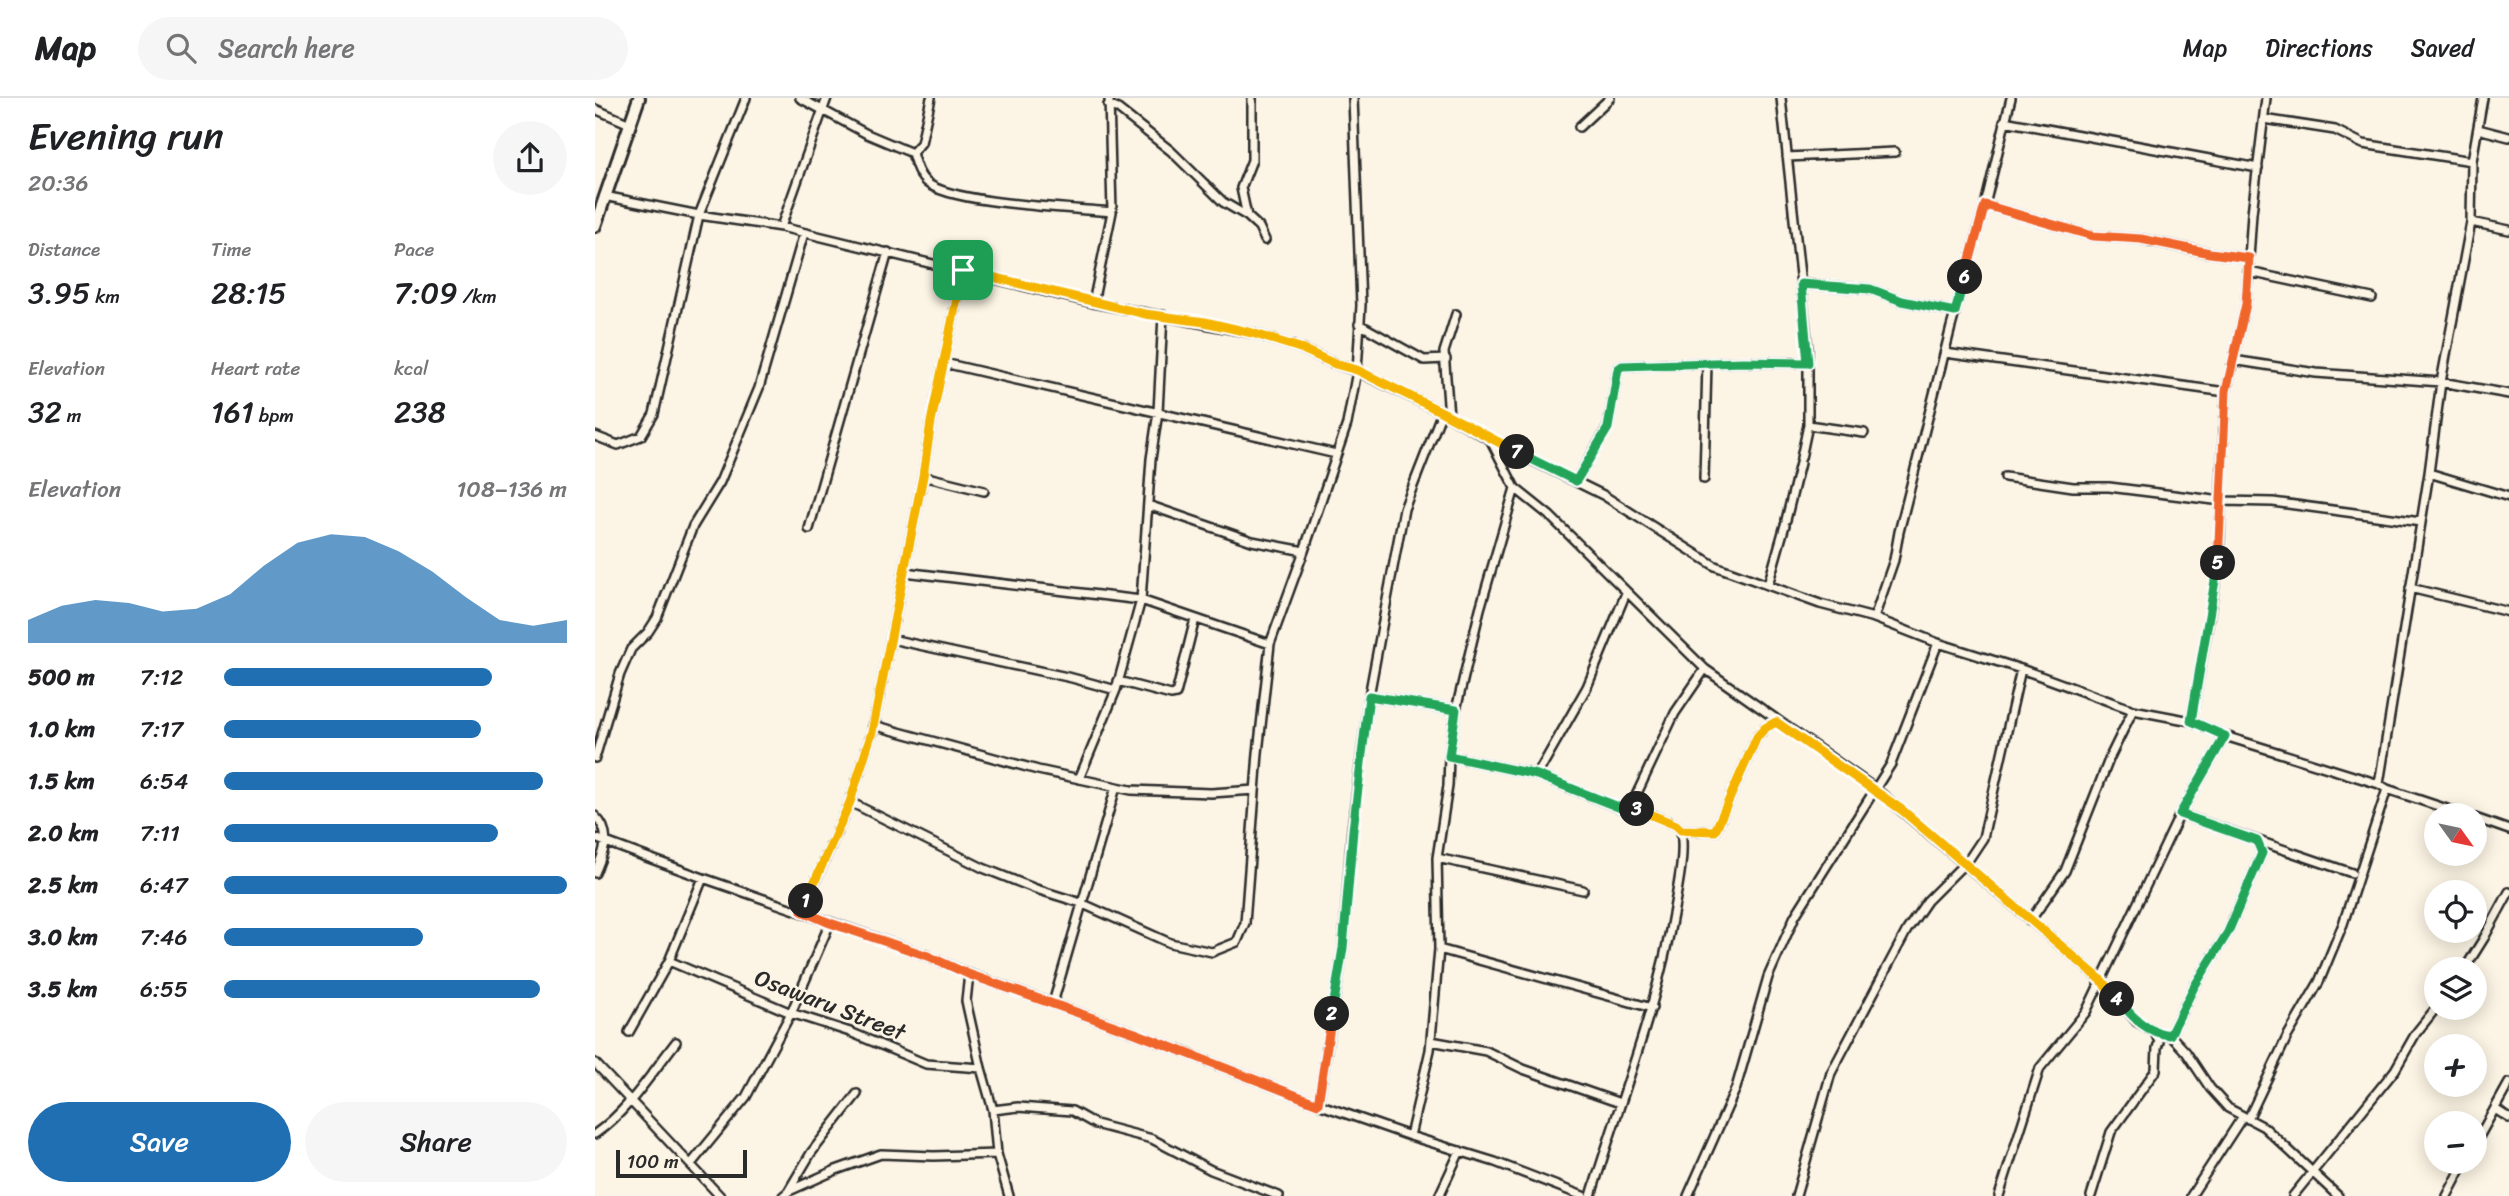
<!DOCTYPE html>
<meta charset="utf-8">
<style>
body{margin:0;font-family:Sriracha,sans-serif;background:#f6f6f6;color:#202124;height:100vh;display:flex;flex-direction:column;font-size:26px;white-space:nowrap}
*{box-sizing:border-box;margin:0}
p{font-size:23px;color:#757577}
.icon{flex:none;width:38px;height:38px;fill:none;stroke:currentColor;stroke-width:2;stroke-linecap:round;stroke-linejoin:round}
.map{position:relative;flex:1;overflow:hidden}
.details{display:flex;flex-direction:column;background:#fff;width:595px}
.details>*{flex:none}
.needle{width:46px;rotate:123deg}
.fabs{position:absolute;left:1829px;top:705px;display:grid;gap:14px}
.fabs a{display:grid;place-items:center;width:63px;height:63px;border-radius:50%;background:#fff;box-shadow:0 4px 18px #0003;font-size:35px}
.scale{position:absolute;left:21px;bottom:18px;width:131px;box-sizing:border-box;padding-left:7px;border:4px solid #2b2b2b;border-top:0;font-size:19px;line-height:24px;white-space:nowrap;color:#2b2b2b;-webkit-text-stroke:5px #fcf5e5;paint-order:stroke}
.pin{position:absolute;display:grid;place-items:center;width:60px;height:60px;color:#fff;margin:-30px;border-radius:14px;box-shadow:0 4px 10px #0006}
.km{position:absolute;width:35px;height:35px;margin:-18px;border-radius:50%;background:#222;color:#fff;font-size:19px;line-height:35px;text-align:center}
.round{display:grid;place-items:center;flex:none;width:74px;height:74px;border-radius:37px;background:#f6f6f6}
.summary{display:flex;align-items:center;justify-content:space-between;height:119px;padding:0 28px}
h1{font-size:38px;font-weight:600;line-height:52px}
.metrics{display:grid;grid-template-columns:repeat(3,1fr);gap:10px;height:119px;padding:7px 28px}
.metrics div{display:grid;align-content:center}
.metrics b{font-size:30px;font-weight:600}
.metrics small{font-size:19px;font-weight:400}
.metrics p{font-size:19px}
.chart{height:196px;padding:14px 28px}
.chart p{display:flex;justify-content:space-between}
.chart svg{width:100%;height:126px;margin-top:7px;fill:#1f6fb2;opacity:.7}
.cta{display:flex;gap:14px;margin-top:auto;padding:14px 28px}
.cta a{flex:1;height:80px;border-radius:42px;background:#1f6fb2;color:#fff;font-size:28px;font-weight:600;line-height:80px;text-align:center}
.cta a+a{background:#f6f6f6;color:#202124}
ul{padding:0 28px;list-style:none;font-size:23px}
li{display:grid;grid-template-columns:112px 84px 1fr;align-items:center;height:52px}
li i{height:18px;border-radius:9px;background:#1f6fb2}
header{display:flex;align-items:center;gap:42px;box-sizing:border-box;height:98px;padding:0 35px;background:#fff;border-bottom:2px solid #e0e0e0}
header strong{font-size:33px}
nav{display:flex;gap:38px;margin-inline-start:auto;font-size:24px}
.search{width:490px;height:63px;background:#f6f6f6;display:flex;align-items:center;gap:18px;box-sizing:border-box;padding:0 24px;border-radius:38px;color:#757577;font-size:26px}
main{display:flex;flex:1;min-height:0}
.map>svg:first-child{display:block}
</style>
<header>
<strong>Map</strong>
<div class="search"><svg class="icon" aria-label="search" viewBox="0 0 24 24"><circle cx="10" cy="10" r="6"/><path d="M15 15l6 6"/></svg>Search here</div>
<nav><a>Map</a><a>Directions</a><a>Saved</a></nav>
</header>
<main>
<section class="details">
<div class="summary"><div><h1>Evening run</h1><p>20:36</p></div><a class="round"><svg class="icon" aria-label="share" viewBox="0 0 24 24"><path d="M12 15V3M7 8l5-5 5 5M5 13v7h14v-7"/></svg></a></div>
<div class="metrics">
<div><p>Distance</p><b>3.95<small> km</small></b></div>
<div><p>Time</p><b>28:15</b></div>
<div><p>Pace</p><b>7:09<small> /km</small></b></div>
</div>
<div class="metrics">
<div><p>Elevation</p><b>32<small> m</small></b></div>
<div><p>Heart rate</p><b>161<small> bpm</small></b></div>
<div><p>kcal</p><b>238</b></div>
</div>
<div class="chart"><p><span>Elevation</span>108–136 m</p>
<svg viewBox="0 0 160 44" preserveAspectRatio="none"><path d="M0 44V36L10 31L20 29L30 30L40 33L50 32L60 27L70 17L80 9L90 6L100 7L110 12L120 19L130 28L140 36L150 38L160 36V44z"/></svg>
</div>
<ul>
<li><b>500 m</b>7:12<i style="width:78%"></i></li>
<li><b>1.0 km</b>7:17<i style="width:75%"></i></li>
<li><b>1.5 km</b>6:54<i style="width:93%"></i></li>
<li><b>2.0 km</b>7:11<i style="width:80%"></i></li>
<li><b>2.5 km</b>6:47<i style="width:100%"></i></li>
<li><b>3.0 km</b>7:46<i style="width:58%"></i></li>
<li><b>3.5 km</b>6:55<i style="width:92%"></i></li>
</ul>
<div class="cta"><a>Save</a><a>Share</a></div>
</section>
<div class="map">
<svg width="1914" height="1098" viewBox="0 0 1914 1098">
<rect width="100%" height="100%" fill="#fcf5e5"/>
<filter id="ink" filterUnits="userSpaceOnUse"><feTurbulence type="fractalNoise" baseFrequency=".0143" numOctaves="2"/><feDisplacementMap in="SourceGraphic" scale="14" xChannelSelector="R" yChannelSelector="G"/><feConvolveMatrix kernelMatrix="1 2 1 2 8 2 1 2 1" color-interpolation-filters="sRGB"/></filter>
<g filter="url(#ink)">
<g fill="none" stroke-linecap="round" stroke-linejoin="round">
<g stroke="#2b2b2b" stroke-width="12">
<path id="street" d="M205,0L272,36L317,55L326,45L336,0
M1186,0L1213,252V327L1206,360
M513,7L523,11L576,53L628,104L652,118L664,129L670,142
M0,11L35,26
M1669,21L1740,32L1768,46L1877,63
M1409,23L1663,70
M984,29L1015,0
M1883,31L1914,39
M317,55C320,65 323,77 331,84C355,106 480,110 517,114
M1192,59L1300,54
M9,98L104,117L186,129L498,205L657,235L705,250L740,266L762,273L847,314L896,342L1008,397L1120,468L1225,506L1279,520L1343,545L1426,571L1538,612L1596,623L1630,638L1784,686L1792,691L1873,718
M1390,107L1498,138L1546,141L1615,155L1654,160
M652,118L646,90L657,62V0
M1876,124L1914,132
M186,129L232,0
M1654,174L1777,200
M1206,186L1275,191L1307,203L1360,214
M498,205L517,114L514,0
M764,226L829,262L851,261
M1350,255L1631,294
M1638,262L1721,275L1846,284L1914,296
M349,265L741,356
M854,318L849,254L861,216
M1213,327L1269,335
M0,338L23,347L46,338L59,316L104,117L151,0
M896,343L920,390L955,418L1110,571L1282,692L1506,882L1542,924L1565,936L1575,937L1591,954L1615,990L1633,1010L1669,1029L1743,1098
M1834,375L1914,399
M328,378L389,393
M1410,379L1478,389H1514L1627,403L1678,404L1826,424
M1109,381L1112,265
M981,383L1013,329L1023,271L1027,268L1148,264L1213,265
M553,407L657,443L709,453
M1191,422L1205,365
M214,431L293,154
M309,474L546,502L675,546
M1173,487L1190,427
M1815,490L1914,514
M1279,520L1299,462L1304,434L1356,229L1390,107L1416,0
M296,541L477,580L521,592
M523,583L576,597L581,596L600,521
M774,598L861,612
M1596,623L1620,486L1625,441L1626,390L1631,294L1651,206L1657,115L1671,0
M278,627L443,672L536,692L616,695L660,692
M854,658L942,677L1025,710L1036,708L1081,727L1086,732C1090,757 1083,787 1079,811C1062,910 1025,1002 996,1098
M0,660L25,576L36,551L53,534L62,520L98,428L125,384L164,290L209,135
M942,677L992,589L1031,495
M484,681L521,592L546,502L556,361L563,314L568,217
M1784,686L1834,375L1846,284L1876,124L1877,63L1888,0
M255,704L388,770L441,791L486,805L575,845L617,854L642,844L650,825L663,655L675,546L709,453L752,326L762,273L766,207L758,0
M1036,708L1080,615L1110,571
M1585,716L1757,775
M0,718C19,736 8,755 0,775
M1880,720L1914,732
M1086,732L1120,733L1162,639L1170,630L1181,624
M0,740L108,780L333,858L374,876L540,935L723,1006L815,1038L900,1064L988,1098
M842,760L988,792
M207,813L255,704L277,634L328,378L336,324L368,172
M1435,823L1470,773L1515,659L1538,612
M844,851L1057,910
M74,863L196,915L255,934L331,966L386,970
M1869,872L1889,840L1914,794
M374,876L371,903L386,970L398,1012L402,1056L414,1098
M458,905L521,689
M34,934L74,863L108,780
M1575,937L1599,889L1633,834L1667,755L1662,743
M836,943L891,953L928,971L1025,1005
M0,965L125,1098
M723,1006L748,850L757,732L774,598L809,411L847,314
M1900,1011L1914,1020
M398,1012L423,1009L477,1013L500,1026L557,1041L616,1072L684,1098
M1653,1021L1692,939L1724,884L1748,826L1792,691
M0,1036C33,1013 56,976 81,944
M815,1038L835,952L844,851L842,760L853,688L854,658L861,612L885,511L920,390
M1880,1046L1914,985
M96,1066L151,999L196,915L235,825
M194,1092L216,1055L262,996
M188,1098L194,1093L241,1072L286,1056L339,1058L402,1056
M844,1098L865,1053
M1093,1098L1141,990L1173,879L1200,818L1296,666L1343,545
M1201,1098L1236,975L1312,832L1332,803L1374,761L1388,740L1426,571
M1404,1098L1445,970L1491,914L1585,716L1630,638
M1496,1098L1516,1034L1561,972L1562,950L1564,944L1561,937L1565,936
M1596,1098L1648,1018
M1698,1098L1800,972L1821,935L1841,910
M1852,1098L1870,1064"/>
</g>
<g stroke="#2b2b2b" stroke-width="16">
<path id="secondary" d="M0,128L44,0"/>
</g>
<use href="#street" stroke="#fcf5e5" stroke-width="7"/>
<use href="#secondary" stroke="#fcf5e5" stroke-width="10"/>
</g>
</g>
<g fill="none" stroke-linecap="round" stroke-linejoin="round" filter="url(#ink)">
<g stroke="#fff" stroke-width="14">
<path id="split-1" d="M211,803L255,704L277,634L328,378L336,324L368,172"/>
</g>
<g stroke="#fff" stroke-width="14">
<path id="split-2" d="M211,803L207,813L235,825L333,858L373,876L540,935L723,1006L737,916"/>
</g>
<g stroke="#fff" stroke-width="14">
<path id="split-3" d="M737,916L748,850L758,732L774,598L861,612L854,658L942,677L1026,710L1036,709L1042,711"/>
</g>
<g stroke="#fff" stroke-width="14">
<path id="split-4" d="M1042,711L1081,727L1086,732L1120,733L1162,639L1170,630L1181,624L1307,712L1506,882L1522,901"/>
</g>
<g stroke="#fff" stroke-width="14">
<path id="split-5" d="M1522,901C1537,918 1551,935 1575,937L1599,889L1633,834L1667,755L1662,743L1585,716L1630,638L1596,623L1623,465"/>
</g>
<g stroke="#fff" stroke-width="14">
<path id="split-6" d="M1370,179L1390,107L1498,138L1546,141L1615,155L1654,160L1651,206L1631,293L1623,465"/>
</g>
<g stroke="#fff" stroke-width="14">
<path id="split-7" d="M922,354L981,383L1013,330L1023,271L1027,268L1148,264L1213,265L1206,186L1275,191L1307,203L1360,214L1370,179"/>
</g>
<g stroke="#fff" stroke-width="14">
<path id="split-8" d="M368,172L550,216L610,224L657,235L705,250L740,266L762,272L847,314L922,354"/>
</g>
<use href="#split-1" stroke="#f5b400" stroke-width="9"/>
<use href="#split-2" stroke="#f0652b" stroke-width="9"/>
<use href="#split-3" stroke="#22a559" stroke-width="9"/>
<use href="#split-4" stroke="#f5b400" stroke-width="9"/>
<use href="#split-5" stroke="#22a559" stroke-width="9"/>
<use href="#split-6" stroke="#f0652b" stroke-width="9"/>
<use href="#split-7" stroke="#22a559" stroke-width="9"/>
<use href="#split-8" stroke="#f5b400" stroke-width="9"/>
</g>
<g text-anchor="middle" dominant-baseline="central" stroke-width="5" stroke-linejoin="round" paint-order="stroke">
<g font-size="23" fill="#2b2b2b" stroke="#fcf5e5">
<text transform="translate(235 907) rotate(21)">Osawaru Street</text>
</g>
</g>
</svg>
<div class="fabs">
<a><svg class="needle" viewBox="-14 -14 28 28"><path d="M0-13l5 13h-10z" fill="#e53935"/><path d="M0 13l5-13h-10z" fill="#757577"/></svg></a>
<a><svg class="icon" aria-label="locate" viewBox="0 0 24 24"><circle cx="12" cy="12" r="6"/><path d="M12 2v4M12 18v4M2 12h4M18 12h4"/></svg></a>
<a><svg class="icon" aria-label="layers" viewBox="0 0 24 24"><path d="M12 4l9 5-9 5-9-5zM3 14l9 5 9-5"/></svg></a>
<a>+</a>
<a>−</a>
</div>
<div class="scale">100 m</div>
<div class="pin" style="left:368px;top:172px;background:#1e9e55"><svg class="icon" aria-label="arrive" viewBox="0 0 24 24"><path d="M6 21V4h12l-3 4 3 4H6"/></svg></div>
<b class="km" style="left:211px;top:803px">1</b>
<b class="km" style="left:737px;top:916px">2</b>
<b class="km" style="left:1042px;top:711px">3</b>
<b class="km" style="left:1522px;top:901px">4</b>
<b class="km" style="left:1623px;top:465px">5</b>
<b class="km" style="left:1370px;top:179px">6</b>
<b class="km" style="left:922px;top:354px">7</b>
</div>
</main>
